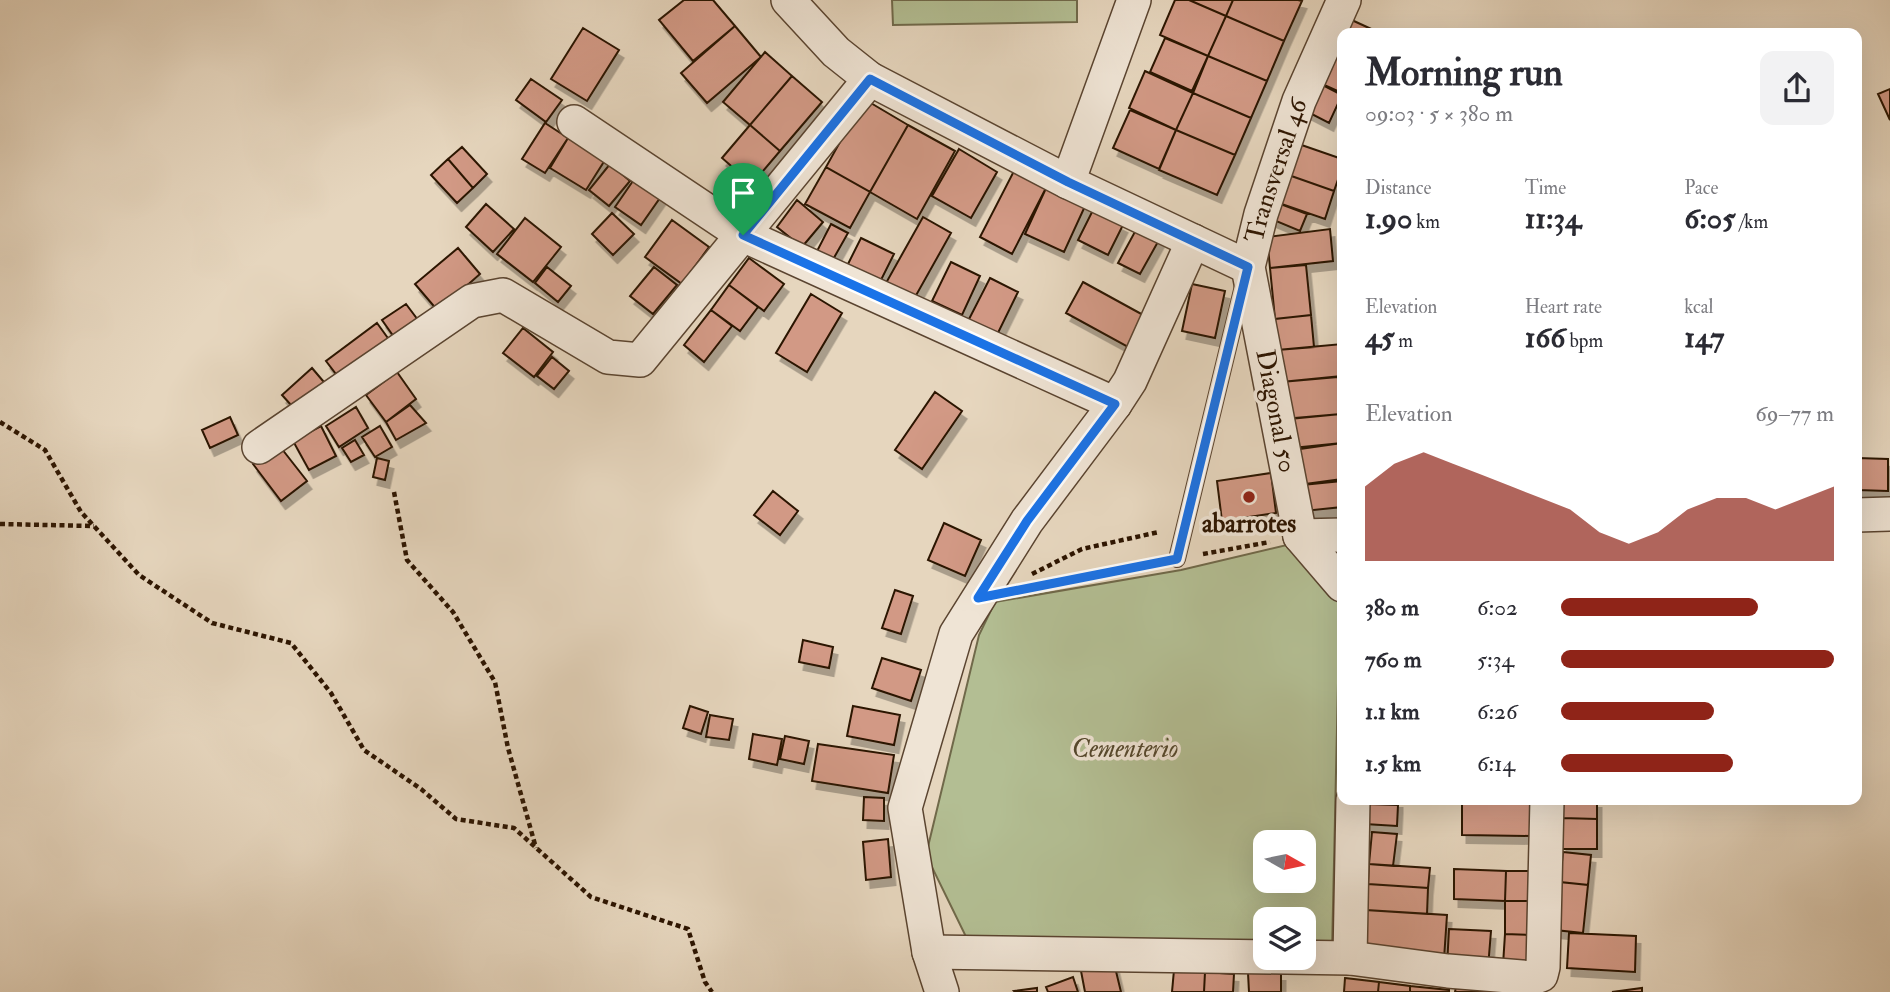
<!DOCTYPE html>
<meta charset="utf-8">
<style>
body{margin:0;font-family:"IM FELL Double Pica",serif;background:#f2f2f3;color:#2b2b33;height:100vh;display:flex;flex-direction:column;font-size:26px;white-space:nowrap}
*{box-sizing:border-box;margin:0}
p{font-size:23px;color:#7c7c81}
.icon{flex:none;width:38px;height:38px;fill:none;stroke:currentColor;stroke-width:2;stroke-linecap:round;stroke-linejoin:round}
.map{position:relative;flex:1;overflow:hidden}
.drawer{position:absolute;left:1337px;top:28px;width:525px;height:777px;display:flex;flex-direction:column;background:#fff;border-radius:14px;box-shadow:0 7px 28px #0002}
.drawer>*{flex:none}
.needle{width:46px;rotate:99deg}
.buttons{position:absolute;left:1253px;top:830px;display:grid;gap:14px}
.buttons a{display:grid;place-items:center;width:63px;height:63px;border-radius:14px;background:#fff;box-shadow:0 7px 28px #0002;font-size:35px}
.pin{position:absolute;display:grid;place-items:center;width:60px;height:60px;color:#fff;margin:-72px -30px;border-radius:50% 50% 50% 0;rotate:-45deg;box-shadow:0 0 7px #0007}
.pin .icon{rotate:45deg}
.round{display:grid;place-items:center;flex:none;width:74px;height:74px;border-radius:14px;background:#f2f2f3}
.summary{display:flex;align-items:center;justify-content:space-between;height:119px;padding:0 28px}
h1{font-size:38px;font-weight:800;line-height:52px}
.figures{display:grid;grid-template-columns:repeat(3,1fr);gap:10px;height:119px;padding:7px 28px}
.figures div{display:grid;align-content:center}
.figures b{font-size:30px;font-weight:800}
.figures small{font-size:19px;font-weight:400}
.figures p{font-size:19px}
.chart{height:196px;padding:14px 28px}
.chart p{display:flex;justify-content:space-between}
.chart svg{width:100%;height:126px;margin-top:7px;fill:#8f2418;opacity:.7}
ul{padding:0 28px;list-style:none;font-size:23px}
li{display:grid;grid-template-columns:112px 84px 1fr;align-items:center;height:52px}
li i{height:18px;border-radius:9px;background:#8f2418}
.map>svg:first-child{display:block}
</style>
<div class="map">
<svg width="1890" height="992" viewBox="0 0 1890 992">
<defs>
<filter id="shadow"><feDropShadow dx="4.5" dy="8" stdDeviation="0" flood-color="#0004"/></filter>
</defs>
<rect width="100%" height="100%" fill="#e6d6be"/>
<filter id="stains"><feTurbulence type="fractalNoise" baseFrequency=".00286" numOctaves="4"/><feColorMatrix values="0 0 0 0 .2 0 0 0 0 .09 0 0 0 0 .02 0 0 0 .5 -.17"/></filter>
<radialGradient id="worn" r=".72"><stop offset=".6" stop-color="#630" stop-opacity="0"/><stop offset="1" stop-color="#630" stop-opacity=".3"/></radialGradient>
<path fill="#b3be93" stroke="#70694a" stroke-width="2" fill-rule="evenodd" d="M892,0H1077V22L893,25Z
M1295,543L1340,594L1332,951H1304V919H1265V950L972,949L926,855L979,635L995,602L1181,570ZM1265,842H1304V880H1265Z"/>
<path fill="#d29985" stroke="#2c1400" stroke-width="2" filter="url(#shadow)" d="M684,0H713L735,26L693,61L659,20Z
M1175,0H1189L1226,16L1208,56L1160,35Z
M1189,0H1233L1226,16Z
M1233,0H1298L1302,1L1284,41L1226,16Z
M1226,16L1284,41L1267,81L1208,56Z
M1343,16L1380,33H1342V52L1329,46Z
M735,26L761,57L707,103L681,73Z
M583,28L619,50L587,101L551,79Z
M1165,38L1208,56L1192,91L1150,72Z
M1328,47L1342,53V93L1313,80Z
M765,52L792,76L750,125L723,102Z
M1208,56L1267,81L1251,118L1193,93Z
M1145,71L1193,93L1176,130L1129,108Z
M792,76L822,102L780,151L750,125Z
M531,79L562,100L546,122L516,100Z
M1313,80L1342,95L1329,123L1300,108Z
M1890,89V120L1878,94Z
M1193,93L1251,118L1235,155L1176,130Z
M864,99L908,125L870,192L826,167Z
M1130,110L1176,130L1159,169L1113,148Z
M545,123L568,138L545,173L522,159Z
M750,125L780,151L752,184L722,158Z
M908,125L955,151L917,219L870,192Z
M1176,130L1235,155L1217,195L1159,170Z
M568,138L605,160L586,190L550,168Z
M1290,141L1342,159V168L1334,191L1280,172Z
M462,147L487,174L473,188L448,159Z
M959,149L997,172L971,218L932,196Z
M448,159L473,188L457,203L431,175Z
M610,164L630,181L609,206L589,190Z
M826,167L870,192L850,228L805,204Z
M1015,169L1047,186L1012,254L980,237Z
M1280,172L1334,191L1325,219L1270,200Z
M635,178L662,195L641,225L615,207Z
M1047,186L1086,204L1064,252L1025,234Z
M797,200L823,222L802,247L777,227Z
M1270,200L1307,214L1300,231L1264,216Z
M486,204L514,229L493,252L466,227Z
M1093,210L1123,225L1108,255L1078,240Z
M612,213L634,234L613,255L592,234Z
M923,217L951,233L914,299L886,283Z
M525,218L561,247L533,282L497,254Z
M672,220L709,247L682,284L645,257Z
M831,224L848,233L831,263L815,255Z
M1137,228L1159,240L1140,274L1118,263Z
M1330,229L1333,261L1270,268L1267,237Z
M861,238L894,254L877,288L844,272Z
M458,248L480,274L438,311L415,284Z
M749,258L784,284L764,311L729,285Z
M951,262L980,276L962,315L932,301Z
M1306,265L1311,315L1275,319L1270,268Z
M547,267L571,286L558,302L535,283Z
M654,267L677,285L653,314L630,296Z
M990,278L1018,292L995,339L966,325Z
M1083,282L1145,316L1128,347L1066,313Z
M1192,284L1225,291L1215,338L1182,331Z
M729,285L758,307L740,331L711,310Z
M811,294L842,313L807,372L776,353Z
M406,304L418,320L394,337L382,320Z
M711,310L732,326L704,362L684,345Z
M1311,315L1314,347L1278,350L1275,319Z
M377,323L390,341L339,378L326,361Z
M523,328L553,352L534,377L503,353Z
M1342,344V376L1281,382L1278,350Z
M552,357L569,371L554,389L537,376Z
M312,368L329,388L300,415L282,395Z
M397,372L416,399L386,422L366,395Z
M1338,377L1341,414L1283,419L1281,382Z
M935,392L962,411L922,469L895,450Z
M410,405L426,423L396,440L386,422Z
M356,407L368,428L339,447L326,426Z
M1341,414L1342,443L1292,448L1289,419Z
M230,417L238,435L210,448L202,430Z
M321,426L336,456L309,470L293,441Z
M380,426L392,447L375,457L362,437Z
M355,440L364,455L351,462L342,448Z
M1342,443V479L1298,485L1293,450Z
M278,444L307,481L281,501L253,464Z
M377,458L389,461L385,480L373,477Z
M1857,458L1888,459V491L1857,490Z
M1271,473L1276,513L1222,521L1217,481Z
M1342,481V507L1304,511L1302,485Z
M773,491L798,511L780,535L754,515Z
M944,523L981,540L965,576L928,560Z
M895,590L913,596L901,634L882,628Z
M803,640L833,647L829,668L799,662Z
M882,658L921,670L911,701L872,688Z
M690,706L708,712L701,734L683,728Z
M853,706L900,715L894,745L847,736Z
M710,715L733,719L729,740L706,737Z
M753,734L782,739L777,765L749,759Z
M785,736L809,741L804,764L780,759Z
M818,744L894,755L888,793L812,781Z
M864,797L884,798V821L863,820Z
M1366,800H1398V805L1366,804Z
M1462,800H1533L1532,836L1462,835Z
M1562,800H1597V819L1562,818Z
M1366,804L1398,805L1397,826L1365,824Z
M1562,818L1597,819V849H1562Z
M1372,832L1397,834L1393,866L1369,864Z
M888,839L891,877L866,880L863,842Z
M1563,852L1591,855L1588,885L1560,882Z
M1369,864L1430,868L1428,888L1368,884Z
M1454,869L1506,871L1505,901L1454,899Z
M1506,871H1532L1531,901H1505Z
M1560,882L1588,885L1583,933L1555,930Z
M1368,884L1428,888L1427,914L1366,910Z
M1505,901H1531L1530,935L1505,934Z
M1366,910L1447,915L1444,959L1363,954Z
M1449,929L1491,931L1488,968L1447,966Z
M1569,933L1636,936L1635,972L1567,968Z
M1505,934L1530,935L1529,966L1503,965Z
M1114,963L1121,992H1085L1081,971Z
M1174,970L1205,972L1204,992H1172Z
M1205,972L1234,974L1233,992H1204Z
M1248,973H1281V992H1249Z
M1073,977L1078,992H1048L1046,987Z
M1345,978L1379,982L1378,992H1344Z
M1379,982L1410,986V992H1378Z
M1410,986L1449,990V992H1410Z
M1456,987L1492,992H1455Z
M1037,988V992H1015L1014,991Z
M1642,988V992H1612Z"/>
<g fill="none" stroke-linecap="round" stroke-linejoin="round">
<g stroke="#5a4430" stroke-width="18">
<path id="service" d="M1177,559L1243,286"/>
</g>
<g stroke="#5a4430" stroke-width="36">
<g id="minor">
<path d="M788,0L836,52L870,79L1068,182L1248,267"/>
<path d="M574,122L743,235L1115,404"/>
<path d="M1068,182L1134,0"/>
<path d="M259,447L472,301L503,295L608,357L640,360L870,79"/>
<path d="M1857,515L1890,514"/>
<path d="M1300,536L1342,535"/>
<path id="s1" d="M1342,585L1300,536L1248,267L1261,214L1299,101L1344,0"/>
<path d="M929,952L1350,958L1448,971L1533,978L1541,975L1543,967L1547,800"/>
<path d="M1350,958L1353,800"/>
<path d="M942,992L929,952L905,808L956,634L1027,521L1115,404L1130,381L1193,241"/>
</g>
</g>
<path stroke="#2c1400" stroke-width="4.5" stroke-dasharray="5 3.5" stroke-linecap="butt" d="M0,422L45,450L81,512L139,575L212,623L291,643L331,693L364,750L421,789L456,819L514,828L591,897L688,929L705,982L712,992
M394,492L407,560L453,612L495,682L508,748L536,848
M0,524L94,526
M1203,554L1270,542
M1032,574L1082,549L1159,532
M1021,590L1156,563"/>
<use href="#service" stroke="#efe4d5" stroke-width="16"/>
<use href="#minor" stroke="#efe4d5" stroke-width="33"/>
</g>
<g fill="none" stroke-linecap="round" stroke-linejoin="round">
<g stroke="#fff" stroke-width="14">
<path id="route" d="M870,79L1068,182L1248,267L1177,559L978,598L1027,521L1115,404L743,235Z"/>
</g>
<use href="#route" stroke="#1a73e8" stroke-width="9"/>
</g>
<circle fill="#8f2418" stroke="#efe4d5" stroke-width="2.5" cx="1249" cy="497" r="7"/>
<g text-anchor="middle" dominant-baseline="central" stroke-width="7" stroke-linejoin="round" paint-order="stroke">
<g font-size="26" fill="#2c1400" stroke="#efe4d5">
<text stroke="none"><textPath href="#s1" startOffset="439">Transversal 46</textPath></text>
<text transform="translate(1276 411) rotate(79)">Diagonal 50</text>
</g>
<g font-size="26" font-weight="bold" fill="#2c1400" stroke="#efe4d5">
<text x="1249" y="524">abarrotes</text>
</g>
<g font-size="26" font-style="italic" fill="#54472c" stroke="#efe4d5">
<text x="1125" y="749">Cementerio</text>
</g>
</g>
<rect width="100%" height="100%" filter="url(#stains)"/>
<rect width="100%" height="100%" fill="url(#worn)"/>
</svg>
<div class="buttons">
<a><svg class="needle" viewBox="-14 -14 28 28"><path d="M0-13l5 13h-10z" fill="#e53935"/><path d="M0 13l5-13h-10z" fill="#7c7c81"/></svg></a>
<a><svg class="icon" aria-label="layers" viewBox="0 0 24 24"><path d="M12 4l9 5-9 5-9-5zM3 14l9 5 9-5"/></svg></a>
</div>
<div class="pin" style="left:743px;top:235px;background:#1e9e55"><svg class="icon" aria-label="arrive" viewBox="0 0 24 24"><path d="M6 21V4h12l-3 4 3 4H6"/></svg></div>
<section class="drawer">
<div class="summary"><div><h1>Morning run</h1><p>09:03 · 5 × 380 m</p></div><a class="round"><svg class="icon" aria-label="share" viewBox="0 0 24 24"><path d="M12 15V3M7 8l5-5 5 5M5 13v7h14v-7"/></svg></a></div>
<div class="figures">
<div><p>Distance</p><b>1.90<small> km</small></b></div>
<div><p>Time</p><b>11:34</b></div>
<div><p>Pace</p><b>6:05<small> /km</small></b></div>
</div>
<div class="figures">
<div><p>Elevation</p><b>45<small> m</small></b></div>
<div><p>Heart rate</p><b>166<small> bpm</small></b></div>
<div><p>kcal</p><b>147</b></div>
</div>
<div class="chart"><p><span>Elevation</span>69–77 m</p>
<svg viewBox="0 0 160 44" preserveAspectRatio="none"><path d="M0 44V18L10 10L20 6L30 10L40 14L50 18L60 22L70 26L80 34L90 38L100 34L110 26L120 22L130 22L140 26L150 22L160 18V44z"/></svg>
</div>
<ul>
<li><b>380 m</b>6:02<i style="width:72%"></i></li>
<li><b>760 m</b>5:34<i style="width:100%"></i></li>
<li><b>1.1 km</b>6:26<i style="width:56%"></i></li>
<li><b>1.5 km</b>6:14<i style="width:63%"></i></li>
</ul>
</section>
</div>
